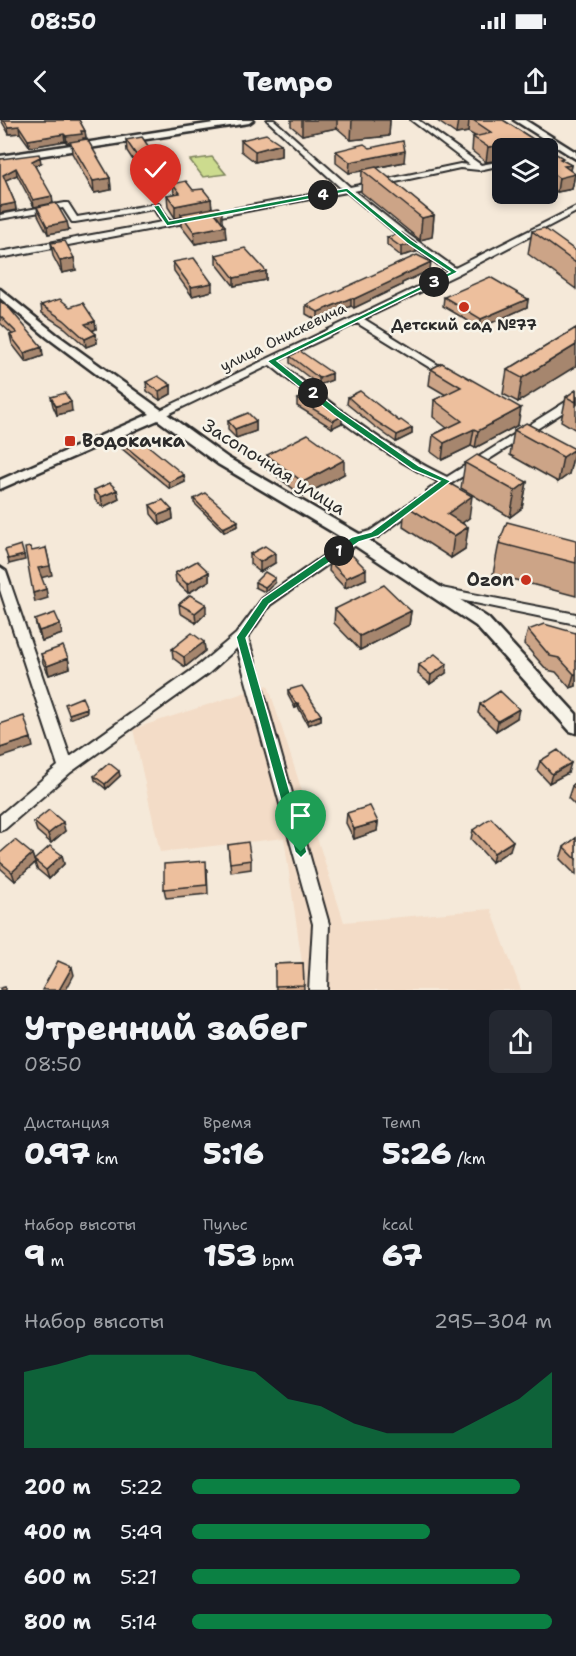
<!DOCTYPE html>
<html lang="ru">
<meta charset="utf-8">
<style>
body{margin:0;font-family:"Shantell Sans",sans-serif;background:#242831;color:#f1f3f6;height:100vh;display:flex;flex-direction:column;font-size:22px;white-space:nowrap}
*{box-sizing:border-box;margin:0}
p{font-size:20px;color:#9ea1a6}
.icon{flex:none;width:33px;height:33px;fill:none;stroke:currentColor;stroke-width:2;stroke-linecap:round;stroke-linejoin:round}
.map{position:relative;height:870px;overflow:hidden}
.drawer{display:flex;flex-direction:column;background:#171b24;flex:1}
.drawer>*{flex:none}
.controls{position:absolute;left:492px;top:18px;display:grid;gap:12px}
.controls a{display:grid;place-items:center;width:66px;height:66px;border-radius:9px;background:#171b24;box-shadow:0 3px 9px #0003;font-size:30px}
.pin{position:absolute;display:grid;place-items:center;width:51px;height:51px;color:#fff;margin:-62px -26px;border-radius:50% 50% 50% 0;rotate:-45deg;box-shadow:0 0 6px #0007}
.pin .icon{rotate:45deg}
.km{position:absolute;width:30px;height:30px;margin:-15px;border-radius:50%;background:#222;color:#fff;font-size:16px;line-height:30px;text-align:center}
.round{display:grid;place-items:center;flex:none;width:63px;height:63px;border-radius:9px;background:#242831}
.overview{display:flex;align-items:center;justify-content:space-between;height:102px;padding:0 24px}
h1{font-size:33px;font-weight:800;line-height:45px}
.stats{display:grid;grid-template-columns:repeat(3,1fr);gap:9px;height:102px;padding:6px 24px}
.stats div{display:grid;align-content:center}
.stats b{font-size:30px;font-weight:800}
.stats small{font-size:16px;font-weight:400}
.stats p{font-size:16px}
.chart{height:168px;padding:12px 24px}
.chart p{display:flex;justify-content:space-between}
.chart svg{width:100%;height:108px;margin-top:6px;fill:#0b8043;opacity:.7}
ul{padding:0 24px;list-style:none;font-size:20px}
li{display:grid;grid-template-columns:96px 72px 1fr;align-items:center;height:45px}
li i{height:15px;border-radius:8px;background:#0b8043}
.status{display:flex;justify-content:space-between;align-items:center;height:42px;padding:0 30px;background:#171b24;direction:ltr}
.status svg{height:16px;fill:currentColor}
header{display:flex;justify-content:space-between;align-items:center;height:78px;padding:0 24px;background:#171b24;font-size:27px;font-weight:800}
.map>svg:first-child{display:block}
</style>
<div class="status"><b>08:50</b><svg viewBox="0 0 49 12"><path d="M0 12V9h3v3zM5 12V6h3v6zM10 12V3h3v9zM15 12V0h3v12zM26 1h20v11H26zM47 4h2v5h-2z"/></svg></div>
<header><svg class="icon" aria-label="back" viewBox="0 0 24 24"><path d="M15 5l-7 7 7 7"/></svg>Tempo<svg class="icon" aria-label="share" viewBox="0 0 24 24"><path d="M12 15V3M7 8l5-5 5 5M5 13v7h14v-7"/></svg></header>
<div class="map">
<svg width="576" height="870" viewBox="0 0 576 870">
<rect width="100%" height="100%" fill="#f5e9d9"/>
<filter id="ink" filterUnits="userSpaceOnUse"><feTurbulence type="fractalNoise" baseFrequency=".0167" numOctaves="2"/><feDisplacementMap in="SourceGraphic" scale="12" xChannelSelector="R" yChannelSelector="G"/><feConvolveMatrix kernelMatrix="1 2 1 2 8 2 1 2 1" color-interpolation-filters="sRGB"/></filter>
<g filter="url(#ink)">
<path fill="#f3dcc7" d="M268,565L344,802L491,789L521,870H306L284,718L160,732L133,609Z"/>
<path fill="#ccdb8e" stroke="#7c835c" stroke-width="1.5" d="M212,37L226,54L203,57L190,40Z"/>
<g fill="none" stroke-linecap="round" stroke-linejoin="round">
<g stroke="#2b2b2b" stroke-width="4">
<path id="minor" d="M267,0H274L350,67L460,44L470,45L411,0H418L481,45L502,41V45L479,50L460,48L354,71L409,115L455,148L576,87V92L458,154L364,199L451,253V257H445L357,203L277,241C332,284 384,327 447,357L572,278L576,277V284L433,375L427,371L439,362C377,332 324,288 270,245L162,297H154L153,295L154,293L449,152L403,119L347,72L0,138V132L162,102L154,89L75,102H72L63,88L0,99V95L65,83H68L77,97L156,84H159L169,101L342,69Z
M416,379L422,383L420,386L378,417L360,422L270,485L248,517L329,804L327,870H309L313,804L237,528L209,553L71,652L5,709L0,711V695L58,646L0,470V447L6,451L70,637L199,545L236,514L262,479L352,416L370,411Z
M436,467L576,494V504L432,474L430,471Z"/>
</g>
<g stroke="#2b2b2b" stroke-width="5">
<path id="tertiary" d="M233,0H253L249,3L0,42V36Z
M0,169L56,214L228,338L361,415L488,498L576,594V613L570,611L476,506L351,423L218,344L158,300L0,369V360L150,294L48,218L0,178Z"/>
</g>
<g stroke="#2b2b2b" stroke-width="5">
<path id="secondary" d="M514,0H525L576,32V39Z"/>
</g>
<use href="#minor" fill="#f7f3e8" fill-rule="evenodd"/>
<use href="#tertiary" fill="#f7f3e8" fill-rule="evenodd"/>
<use href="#secondary" fill="#f7f3e8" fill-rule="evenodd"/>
</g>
<path fill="#cca487" stroke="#2b2b2b" stroke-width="1.5" d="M1,0H79L85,11L86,18H83V20L110,58L111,70L94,73L72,33L71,23H67L65,21L30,27L20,13L9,14Z
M291,0H390L389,16L351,20L337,8L302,15L291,6Z
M436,0H503L547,28H502V51L499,48L500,40L486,42L472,31L473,17L475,16L468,12L456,14Z
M126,20L165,60L148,63L127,31Z
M241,20L281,24V36L255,42L241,31Z
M370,28L404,42L376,48L434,95L432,117L420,120L361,72L362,51L349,53L336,43V31Z
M548,29L562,40L571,45L570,51L575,54L572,69L557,72L548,66Z
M0,39L41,43L35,46L53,83L34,87L17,55L5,60L15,83L16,90L0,93Z
M173,64L193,70L211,79L212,88L222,102L226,118L195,124L181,106V97L175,98L168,87L167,75L174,74Z
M37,87L69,110L48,114L38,95Z
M532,111L576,131V169L528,134Z
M387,117L416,132L401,136L387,125Z
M51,123L76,150L62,153L53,136Z
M216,135L266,151V160L234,166L216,143Z
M173,142L212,171L192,176L174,151Z
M430,150L402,163V165L354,188L351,186L318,201L306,194V185Z
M444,177L528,179L527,187L480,208L443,186Z
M0,181L43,236L26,242L12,224L10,215L12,214L0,203Z
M41,185L70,187L95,201L96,209L92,211L96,214L97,223L86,227L65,208L42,193Z
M576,208L518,282L503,274L507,250Z
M290,236L332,253V260L319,265L290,243Z
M442,243L518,305L475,328L471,326L442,340L431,332L433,315L447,308L433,297L434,280L446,275L429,265L431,249Z
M146,262L171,265V274L160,280L147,271Z
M576,270V310L561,301L566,277Z
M51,277L72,291L57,295L53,286Z
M348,277L412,308V314L396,322L374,306L347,284Z
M297,279L342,303L332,308L297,286Z
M228,301H256V311L236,318L228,310Z
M514,310L575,329L569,354L558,362L510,335Z
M119,321L184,355L185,362L170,369L120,327Z
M267,335L344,354L303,376L267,349Z
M465,343L527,362L522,388L510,397L461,368Z
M94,370H117L119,379L103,387L95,380Z
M194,379L238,406L224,412L194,383Z
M150,385L172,390L173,399L160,405L151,394Z
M405,385L469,398L462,403L468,407L465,429L451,438L403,407Z
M576,420V476L493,454L499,423Z
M250,434L275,443L260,452L250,444Z
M330,442L366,459L345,468L329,451Z
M209,452V461L188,473L176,462L175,453Z
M255,462L275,463L265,472L255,467Z
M179,484L206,493L196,503L180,493Z
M335,489L411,491L409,505L360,530L334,503Z
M35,500L62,514L42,521L37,509Z
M528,510L576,513V566L570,568L556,552L547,550L524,524Z
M204,522L205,531L185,547L173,538L172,529Z
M41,534L68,538L70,548L49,555L43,543Z
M419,545L446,553L430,564L418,554Z
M288,570L321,595V600L308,605L298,587L295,588L288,575Z
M480,584L517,598L496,611L478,593Z
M540,641L568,653L549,663L537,650Z
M94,656H120L106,669L95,660Z
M576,662V686L568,678L572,666Z
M347,693L378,702L377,711L354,719L346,703Z
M34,702L65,711L51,723L37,711Z
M473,710L510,730L492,742L471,719Z
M576,718V755L560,739L564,727Z
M228,725L251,740V749L231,752Z
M0,733L32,734L35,743L15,761L0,748Z
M62,735L64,744L49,759L37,749L34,740Z
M207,750L208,774L166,778L164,769Z
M303,843L304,870H276L275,844Z"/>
<path fill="#a6866e" stroke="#2b2b2b" stroke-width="1.5" d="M302,0H337V8L302,15Z
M352,0H390L389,16L351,20Z
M458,0H469L468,12L456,14Z
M19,6L20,13L9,14L8,7Z
M81,11H85L86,18H83V21L67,23L66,16Z
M64,14L65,21L30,27L28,20Z
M281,24V36L255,42V31Z
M505,25V28H502V35L501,33L500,40L486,42L488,27Z
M405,31L404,42L349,53L350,42Z
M40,37L41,43L33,47L32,41Z
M571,45L569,55L575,54L572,69L557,72L559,58L564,46Z
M16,48L17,55L4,61L3,55Z
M164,49L165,60L148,63L147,51Z
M110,58L111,70L94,73L93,61Z
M52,76L53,83L34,87L33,80Z
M211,79L212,91L181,94V97L175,98V86Z
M15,83L16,90L0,93V86Z
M222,91V103L215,93Z
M434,95L432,117L420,120L422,98Z
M67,102L69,110L48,114L47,106Z
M225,106L226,118L195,124L194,112Z
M416,123V132L401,136V127Z
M74,138L76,150L62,153L60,141Z
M431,142L430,150L402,163V165L354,188V179L401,156Z
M266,151V160L234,166V158Z
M212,163V171L192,176L191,167Z
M351,178V186L318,201V192Z
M528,179L527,187L480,208L481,199Z
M95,201L96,209L86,213L85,204Z
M96,214L97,223L86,227L85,219Z
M576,225V246L518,282L522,258Z
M42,227L43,236L26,242L24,233Z
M332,253V260L319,265V258Z
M171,265V274L160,280L159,271Z
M71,282L72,291L57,295L56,286Z
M521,288L518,305L475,328L478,311Z
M342,296V303L332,308L333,301Z
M256,301V311L236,318L235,309Z
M412,308V314L396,322L397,315Z
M474,309L471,326L442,340L444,323Z
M575,329L569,354L558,362L563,337Z
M344,340V354L303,376V362Z
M184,355L185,362L170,369L169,362Z
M527,362L522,388L510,397L515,371Z
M117,370L119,379L103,387L101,377Z
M472,376L469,398L448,413L447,394Z
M172,390L173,399L160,405L159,395Z
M238,401V406L224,412L223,408Z
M468,407L465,429L451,438L454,416Z
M46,428L52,455L40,458L38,448Z
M275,433V443L260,452V442Z
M24,435L25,440L9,444L8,439Z
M366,449V459L345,468L346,458Z
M209,452V461L188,473L187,464Z
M275,458V463L265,472V467Z
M46,469L48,478L35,482L33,473Z
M206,484V493L196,503L195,493Z
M411,491L409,505L360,530V516Z
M60,504L62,514L42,521L39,511Z
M204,522L205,531L185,547L184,537Z
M68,538L70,548L49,555L47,546Z
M447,544L446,553L430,564L431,555Z
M574,554H576V566L570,568Z
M298,583V587L295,588L296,584Z
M87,588V592L70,599L69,594Z
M519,589L517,598L496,611L498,601Z
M321,595V600L308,605V600Z
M31,618L33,627L0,638V628Z
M571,643L568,653L549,663L552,654Z
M119,651L120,656L106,669L105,664Z
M63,702L65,711L51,723L48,714Z
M378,702L377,711L354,719V709Z
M513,721L510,730L492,742L494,733Z
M32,734L35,743L15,761L12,752Z
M62,735L64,744L49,759L46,750Z
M72,847L74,855L66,870H59Z"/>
<path fill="#edbf9d" stroke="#2b2b2b" stroke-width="1.5" d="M4,0H79L85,11H81L82,14L66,16L64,14L28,20L19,6L8,7Z
M473,0H503L547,28H506L505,25L488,27L473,17L492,13Z
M266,14L281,24L255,31L241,20Z
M142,17L164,49L147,51L126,20Z
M87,19L110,58L93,61L70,22Z
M403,21L405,31L350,42L336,31L364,24L370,28Z
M548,29L563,38L560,39L571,45L564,46L575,54L559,58L548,50Z
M39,34L40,37L32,41L52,76L33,80L16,48L3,55L15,83L0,86V39H1Z
M376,47L434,95L422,98L362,50Z
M186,61L193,70L203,69L211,79L175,86L167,75L180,73L173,64Z
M56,83L67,102L47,106L37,87Z
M218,87L222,91L215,93L225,106L194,112L181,94Z
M544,108L576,131V143L532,111Z
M402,113L416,123L401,127L387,117Z
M65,121L74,138L60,141L51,123Z
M245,128L266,151L234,158L216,135Z
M417,135L431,142L401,156H403L354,179L351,178L318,192L306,185Z
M194,138L212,163L191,167L173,142Z
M490,157L528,179L481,199L444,177Z
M60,179L70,187L83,183L95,201L85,204L96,214L85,219L64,200L41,185Z
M0,181L10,189L42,227L24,233L10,215L17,213L0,196Z
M576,208V225L522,258L507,250Z
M300,231L332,253L319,258L290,236Z
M442,243L521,288L478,311L474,309L444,323L433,315L462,301L434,280L461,267L431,249Z
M158,256L171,265L159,271L146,262Z
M576,270V282L566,277Z
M360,271L399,301L401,300L412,308L397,315L374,300L348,277Z
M65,273L71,282L56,286L51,277Z
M307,274L342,296L333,301L297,279Z
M248,293L256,301L235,309L228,301Z
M526,303L575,329L563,337L514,310Z
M308,314L344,340L303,362L267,335Z
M135,315L184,355L169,362L119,321Z
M477,335L527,362L515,371L465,343Z
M445,361L472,376L447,394L468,407L454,416L405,385L420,376L422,377Z
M110,363L117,370L101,377L94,370Z
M205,373L238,401L223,408L194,379Z
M163,380L172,390L159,395L150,385Z
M507,402L576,420V443L499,423Z
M21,425L24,435L8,439L5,430Z
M265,426L275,433L260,442L250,434Z
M30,427L32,431L46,428L50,446L38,448L46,469L33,473L25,428Z
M350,433L366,449L346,458L330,442Z
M197,441L209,452L187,464L175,453Z
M265,452L275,458L265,467L255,462Z
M384,465L411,491L360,516L335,489Z
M190,475L206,484L195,493L179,484Z
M55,493L60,504L39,511L35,500Z
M544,504L576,513V554H574L559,538L550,536L528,510Z
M192,513L204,522L184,537L172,529Z
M63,526L68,538L47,546L41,534Z
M435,534L447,544L431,555L419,545Z
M302,566L321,595L308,600L298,583L296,584L288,570Z
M500,571L519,589L498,601L480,584Z
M82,577L87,588L69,594L65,584Z
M24,596L31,618L0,628V604Z
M558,630L571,643L552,654L540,641Z
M109,643L119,651L105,664L94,656Z
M576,662V669L572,666Z
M370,686L378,702L354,709L347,693Z
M49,690L63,702L48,714L34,702Z
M491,698L513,721L494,733L473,710Z
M576,718V739L564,727Z
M15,720L32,734L12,752L0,742V733Z
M248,722L251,740L230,743L228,725Z
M50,726L62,735L46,750L34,740Z
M206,741L207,765L164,769V744Z
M58,841L72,847L59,870H42Z
M303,843L304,865L275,866V844Z
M5,867V870H0V868Z"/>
</g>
<path fill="#0b8043" stroke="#fff" stroke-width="1.5" d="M347,68L411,120L458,152L277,241L340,291L419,346L451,361L378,416L359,422L269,484L246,518L307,732L301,738L295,732L236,517L262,479L352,417L371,412L440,361L413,350L334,295L267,241L450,152L407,123L346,72L167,106L153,86L159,85L169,101Z"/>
<g fill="#c8321e" stroke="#f7f3e8" stroke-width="2">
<circle cx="464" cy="187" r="6"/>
<rect x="64" y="315" width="12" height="12" rx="3"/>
<circle cx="526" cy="460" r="6"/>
</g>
<g text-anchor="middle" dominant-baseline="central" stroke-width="5" stroke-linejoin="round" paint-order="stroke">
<g font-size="15" font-weight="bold" fill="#2b2b2b" stroke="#f7f3e8">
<text x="464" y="205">Детский сад №77</text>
</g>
<g font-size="15" fill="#2b2b2b" stroke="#f7f3e8">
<text transform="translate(283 217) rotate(-26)">улица Онискевича</text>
</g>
<g font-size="18" font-weight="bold" fill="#2b2b2b" stroke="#f7f3e8" text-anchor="start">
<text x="82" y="321">Водокачка</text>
<text x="514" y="460" text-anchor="end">Ozon</text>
</g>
<g font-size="18" fill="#2b2b2b" stroke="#f7f3e8">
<text transform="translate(274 347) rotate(32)">Засопочная улица</text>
</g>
</g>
</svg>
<div class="controls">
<a><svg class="icon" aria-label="layers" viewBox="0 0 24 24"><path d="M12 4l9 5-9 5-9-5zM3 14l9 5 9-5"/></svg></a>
</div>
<div class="pin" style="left:301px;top:732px;background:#1e9e55"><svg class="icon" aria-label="arrive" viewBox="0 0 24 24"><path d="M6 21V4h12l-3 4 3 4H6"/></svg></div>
<div class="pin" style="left:156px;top:86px;background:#d93025"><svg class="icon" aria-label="check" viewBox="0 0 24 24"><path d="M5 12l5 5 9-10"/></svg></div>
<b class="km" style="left:339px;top:431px">1</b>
<b class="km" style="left:313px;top:273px">2</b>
<b class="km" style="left:434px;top:162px">3</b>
<b class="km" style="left:323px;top:75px">4</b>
</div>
<section class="drawer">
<div class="overview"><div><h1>Утренний забег</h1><p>08:50</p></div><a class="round"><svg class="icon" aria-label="share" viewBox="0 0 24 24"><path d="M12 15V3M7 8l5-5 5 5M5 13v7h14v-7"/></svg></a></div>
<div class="stats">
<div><p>Дистанция</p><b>0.97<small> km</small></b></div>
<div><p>Время</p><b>5:16</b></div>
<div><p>Темп</p><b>5:26<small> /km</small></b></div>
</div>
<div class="stats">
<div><p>Набор высоты</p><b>9<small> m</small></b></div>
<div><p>Пульс</p><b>153<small> bpm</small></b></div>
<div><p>kcal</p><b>67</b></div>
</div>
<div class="chart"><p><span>Набор высоты</span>295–304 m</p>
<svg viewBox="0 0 160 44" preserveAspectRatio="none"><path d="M0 44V13L10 10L20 6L30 6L40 6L50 6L60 10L70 13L80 24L90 27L100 34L110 38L120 38L130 38L140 31L150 24L160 13V44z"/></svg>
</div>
<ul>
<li><b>200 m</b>5:22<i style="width:91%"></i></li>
<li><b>400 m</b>5:49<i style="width:66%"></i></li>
<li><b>600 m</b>5:21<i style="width:91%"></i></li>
<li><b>800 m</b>5:14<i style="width:100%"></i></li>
</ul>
</section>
